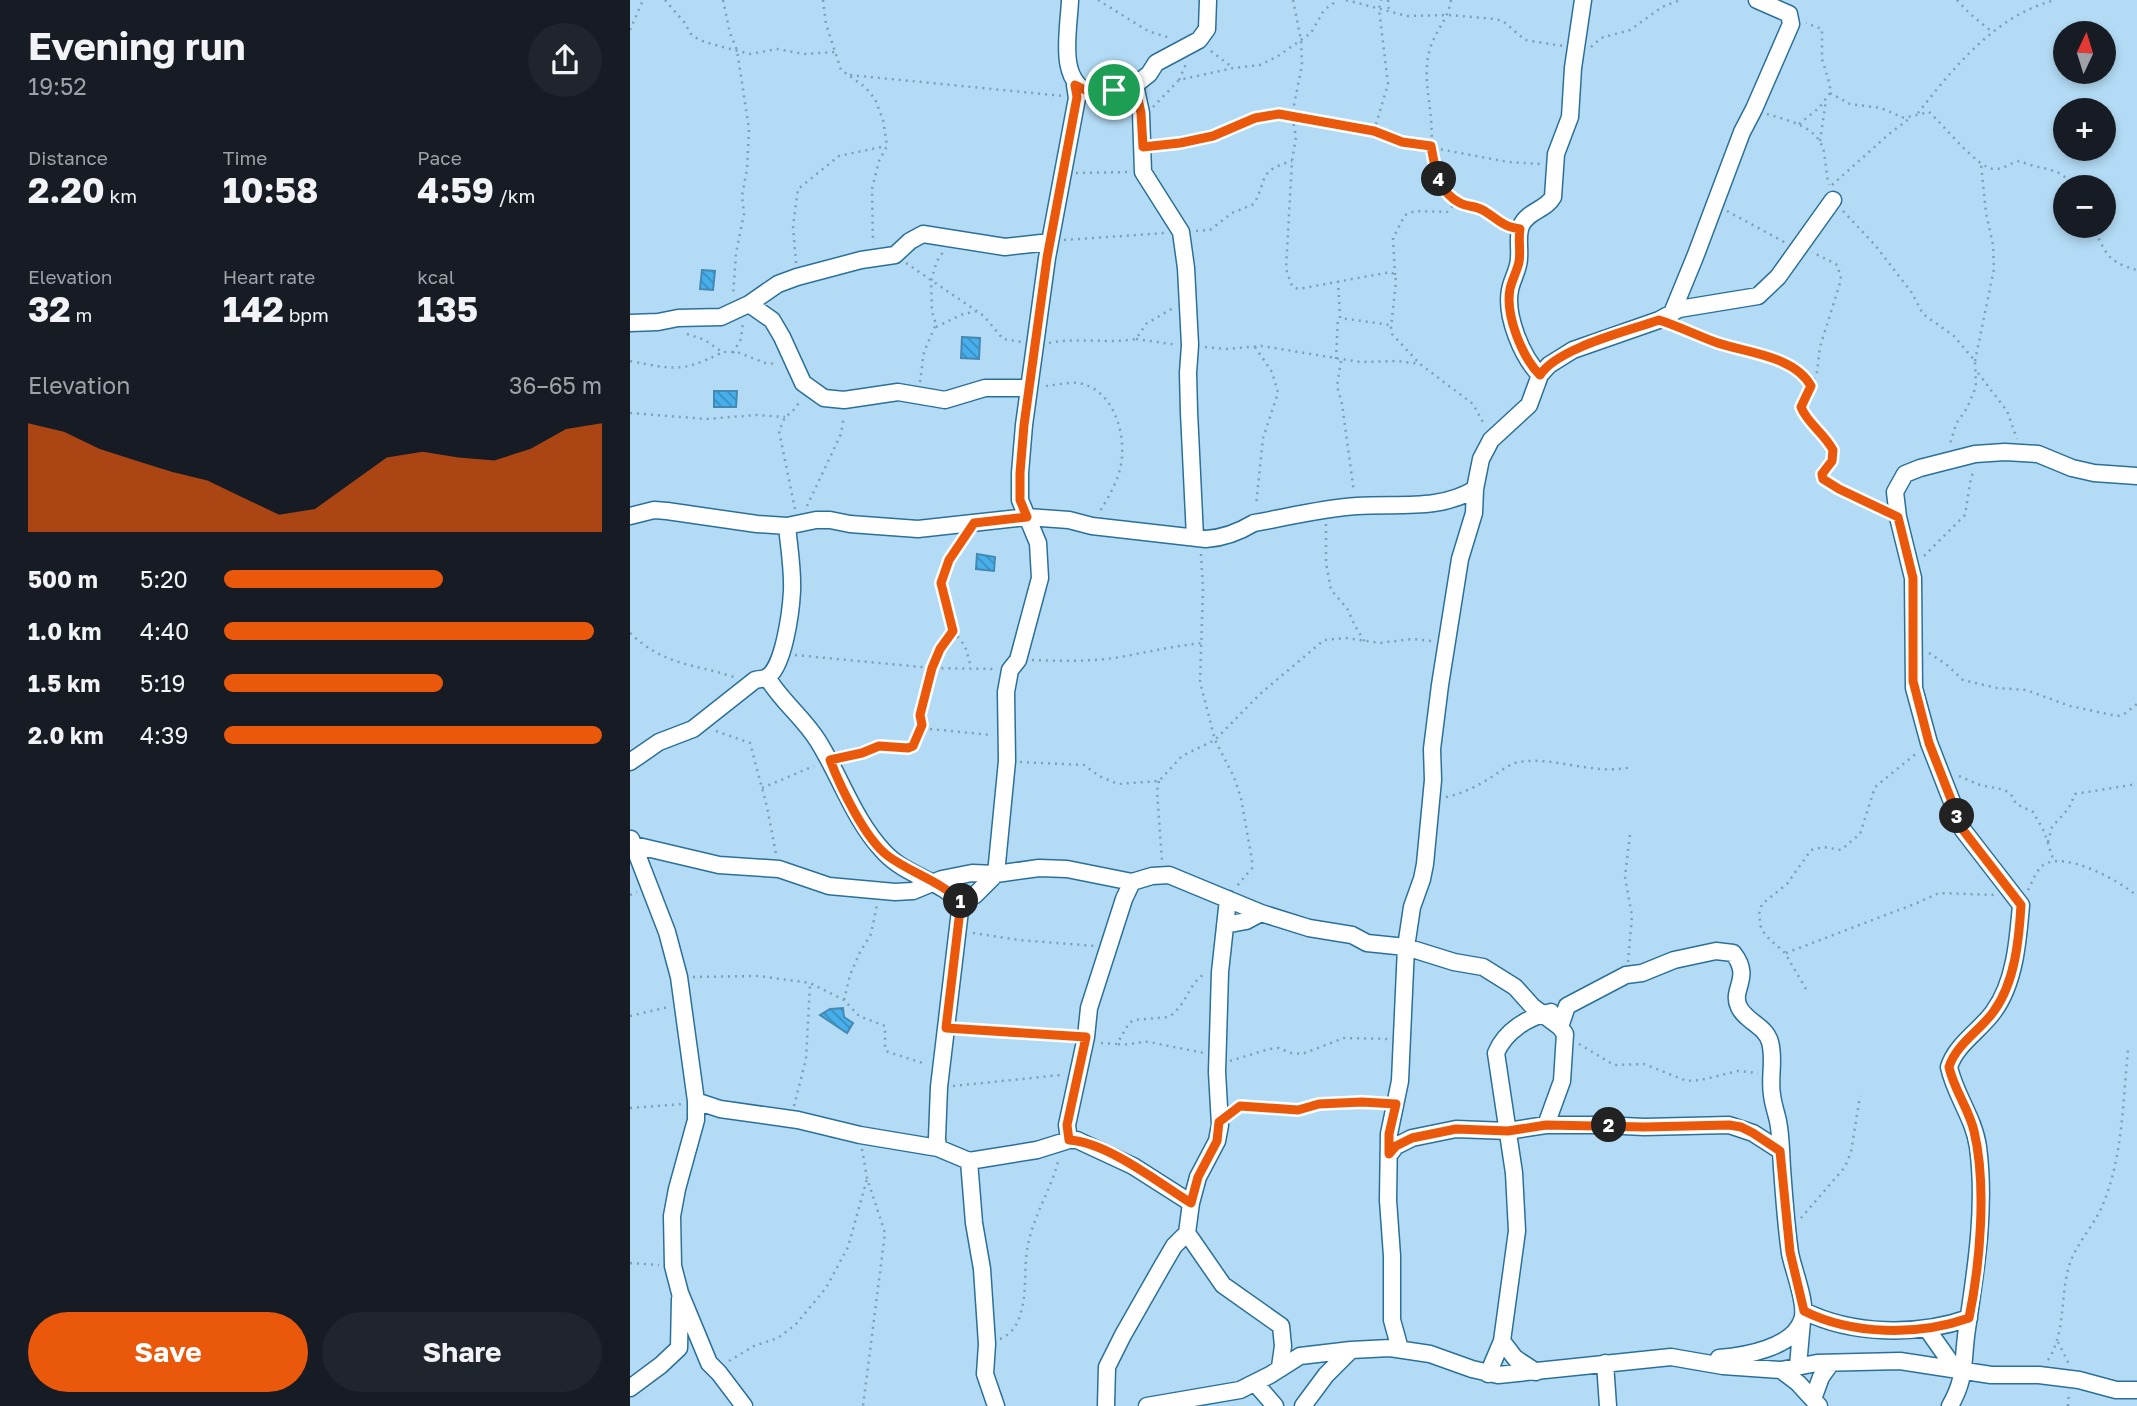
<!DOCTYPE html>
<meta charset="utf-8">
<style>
body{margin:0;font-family:"Golos Text",sans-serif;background:#20242c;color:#f1f3f6;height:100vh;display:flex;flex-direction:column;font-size:26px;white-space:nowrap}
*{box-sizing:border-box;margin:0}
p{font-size:23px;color:#9ea1a6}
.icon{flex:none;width:38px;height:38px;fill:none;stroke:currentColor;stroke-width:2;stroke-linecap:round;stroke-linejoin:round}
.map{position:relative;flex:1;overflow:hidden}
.details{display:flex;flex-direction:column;background:#171b24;width:630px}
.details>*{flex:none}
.needle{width:46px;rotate:4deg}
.fabs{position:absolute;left:1423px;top:21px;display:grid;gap:14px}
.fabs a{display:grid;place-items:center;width:63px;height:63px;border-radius:50%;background:#171b24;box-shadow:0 4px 10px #0003;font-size:35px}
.pin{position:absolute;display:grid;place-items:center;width:60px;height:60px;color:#fff;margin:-30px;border:4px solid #fff;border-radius:50%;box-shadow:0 2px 7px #0007}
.km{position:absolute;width:35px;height:35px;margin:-18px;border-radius:50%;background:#222;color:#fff;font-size:19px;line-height:35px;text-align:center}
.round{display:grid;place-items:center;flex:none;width:74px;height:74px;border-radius:37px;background:#20242c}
.overview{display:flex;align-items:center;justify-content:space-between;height:119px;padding:0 28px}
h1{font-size:38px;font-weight:700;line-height:52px}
.stats{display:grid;grid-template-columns:repeat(3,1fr);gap:10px;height:119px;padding:7px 28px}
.stats div{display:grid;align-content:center}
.stats b{font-size:35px;font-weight:700}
.stats small{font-size:19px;font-weight:400}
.stats p{font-size:19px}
.chart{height:196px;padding:14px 28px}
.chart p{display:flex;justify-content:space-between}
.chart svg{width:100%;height:126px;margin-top:7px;fill:#ea580c;opacity:.7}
.primary-button{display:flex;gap:14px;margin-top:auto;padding:14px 28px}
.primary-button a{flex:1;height:80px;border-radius:42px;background:#ea580c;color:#fff;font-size:28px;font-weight:700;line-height:80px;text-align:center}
.primary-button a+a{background:#20242c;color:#f1f3f6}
ul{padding:0 28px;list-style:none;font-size:23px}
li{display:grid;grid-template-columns:112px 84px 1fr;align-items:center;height:52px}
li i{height:18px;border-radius:9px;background:#ea580c}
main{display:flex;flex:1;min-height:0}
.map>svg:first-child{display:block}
</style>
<main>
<section class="details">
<div class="overview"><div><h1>Evening run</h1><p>19:52</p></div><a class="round"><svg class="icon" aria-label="share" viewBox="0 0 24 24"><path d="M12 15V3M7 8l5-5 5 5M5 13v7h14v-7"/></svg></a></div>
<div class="stats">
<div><p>Distance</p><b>2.20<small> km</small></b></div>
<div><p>Time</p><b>10:58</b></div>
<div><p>Pace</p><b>4:59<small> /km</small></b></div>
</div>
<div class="stats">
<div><p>Elevation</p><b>32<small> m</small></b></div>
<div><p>Heart rate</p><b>142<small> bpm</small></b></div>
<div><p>kcal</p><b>135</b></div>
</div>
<div class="chart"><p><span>Elevation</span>36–65 m</p>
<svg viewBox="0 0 160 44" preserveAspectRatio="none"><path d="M0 44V6L10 9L20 15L30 19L40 23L50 26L60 32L70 38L80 36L90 27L100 18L110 16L120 18L130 19L140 15L150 8L160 6V44z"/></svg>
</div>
<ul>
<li><b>500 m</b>5:20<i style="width:58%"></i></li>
<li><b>1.0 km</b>4:40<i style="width:98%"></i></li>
<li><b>1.5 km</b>5:19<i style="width:58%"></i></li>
<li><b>2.0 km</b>4:39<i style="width:100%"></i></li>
</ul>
<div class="primary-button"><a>Save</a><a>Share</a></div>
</section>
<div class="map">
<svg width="1507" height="1406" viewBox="0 0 1507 1406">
<defs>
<pattern id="building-back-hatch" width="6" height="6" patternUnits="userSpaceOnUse" patternTransform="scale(1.75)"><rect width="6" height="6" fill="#47b0ec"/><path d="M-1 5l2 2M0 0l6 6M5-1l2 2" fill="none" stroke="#398ebf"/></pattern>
</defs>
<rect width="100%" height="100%" fill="#b3dbf5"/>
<path fill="url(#building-back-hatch)" stroke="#4589b2" stroke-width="2" d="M72,270L85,271L83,290L70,289Z
M332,337L350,338L349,359L331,358Z
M84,391H107L106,407H84Z
M347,554L365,557L364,571L346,569Z
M213,1008L214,1017L223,1023L217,1033L190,1015L200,1009Z"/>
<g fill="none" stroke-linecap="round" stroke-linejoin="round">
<g stroke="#2b7098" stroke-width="19">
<path id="street" d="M440,0C439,31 426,83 463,94L505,85L519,74L526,63L569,40L577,29L578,0
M505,85L511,113L513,172L551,232L556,268L560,345L558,373L559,412L565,537
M119,304L142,320L152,337L173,383L194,398L214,400L268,392L315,400L355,388H398
M1042,313L1065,257L1112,132L1124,109L1161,24L1159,14L1127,0
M0,323L28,322L48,318L91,317L119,304L148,284L167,277L231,260L265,255L280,241L293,234L375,247L420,242
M910,375C892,357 875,316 880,290C882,279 889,269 889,258C890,247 887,236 891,226C897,211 916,210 923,197L926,154L940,117L943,68L953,0
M0,516L24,510L37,511L127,524L157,526L186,520H200L220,524L288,529L397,517L439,520L462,526L576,539C593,538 609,532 624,523C658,517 693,508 727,506C767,503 809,511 845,489
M137,677C151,701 174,718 188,741C211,778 224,820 254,852C275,875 310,881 331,902L309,1087L307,1138L308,1148
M0,762L29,742L63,729L125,680C129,679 133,679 136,678C154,669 161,610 162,591C163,570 159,547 157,526
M1,839L37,932L49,977L66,1101V1120L47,1189L42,1216L43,1266L50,1293L79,1363L89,1373L114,1406
M4,845L89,865L149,869L199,886L265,892L283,891L312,879L342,873L366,874L409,868L437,869L502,882L522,876L539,875L631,913L679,928L722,935L737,943L776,947L824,962L853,967L885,987L903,1007L930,1027L935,1034L932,1081L916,1125
M331,902L345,895L366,874L377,761L376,692L380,670L388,660L410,578L408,543L390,500V473L394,425L417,258L447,98L445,85
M595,925L616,921L631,913
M930,1027L937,1006L996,975L1012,973L1044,960L1086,951L1103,953C1123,978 1100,989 1109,1007C1116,1022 1135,1025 1140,1042C1145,1060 1139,1077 1142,1095C1143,1104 1146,1112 1148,1121C1151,1136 1151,1153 1152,1168C1154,1196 1156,1225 1160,1253C1163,1270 1178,1305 1172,1320C1163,1348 1114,1356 1089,1358
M66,1101L90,1109L168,1120L230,1135L308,1148L339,1161L407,1150L439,1140H447L503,1166L561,1203
M439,1140L437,1125L456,1037L459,1008L494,899L502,882
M759,1155L766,1146L782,1138L826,1129L878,1131L916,1125H973L1014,1127L1099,1125L1123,1133L1151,1151
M339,1161L344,1223L352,1269L357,1344L355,1374L366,1406
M557,1233L593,1285L651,1326L653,1346L650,1367
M1174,1311C1222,1335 1288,1336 1339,1318
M1297,1329L1326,1370
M872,1341L885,1358L906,1372
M770,1349L762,1320V1256L758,1200L759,1134L770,1081L776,947L782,907L792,879L795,864L803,780L802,749L810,685L830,559L844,513L845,489L851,459L861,440L899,405L910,375L919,365L943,350L1029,320L1049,309L1128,296L1148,277L1203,200
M975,1363L978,1406
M1168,1366L1172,1321
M1151,1370L1168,1383L1189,1406
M858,1374L872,1341L887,1231L884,1173L866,1053C875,1031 898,1017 921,1012
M625,1383L645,1406
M0,1388L31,1365L49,1348L50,1299
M1183,1399L1191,1377L1201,1363
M476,1406L477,1367L493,1335L530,1270L544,1246L557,1233L561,1203L568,1177L587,1141L590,1125L587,1072L590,972L598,899
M517,1406L610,1390L640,1375L670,1356L721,1350L760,1348L800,1354L842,1369L868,1375L1041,1357L1093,1366L1151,1370L1187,1363L1270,1361L1361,1375H1409L1449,1380L1486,1390H1507
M673,1406L696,1375L721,1350
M1320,1406C1337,1376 1332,1361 1337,1329C1346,1269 1356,1207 1348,1147C1344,1118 1325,1095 1319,1067C1326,1044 1351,1030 1364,1011C1385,982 1388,940 1391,905L1333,830L1299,743L1284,688L1283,578L1268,517L1265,492L1275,474L1290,468L1345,454L1375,452L1408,454L1442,468L1464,473L1507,476"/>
</g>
<path stroke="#7da0b7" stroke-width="2.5" stroke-dasharray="2 5" stroke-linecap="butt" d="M35,0L54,22L61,34L69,40L85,45L120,54L147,49L174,54L205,52
M93,0L100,33L107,50L119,129L117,169L112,196L114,214L106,253L103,296
M193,0L196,24L211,70L235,87L245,99L253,120L257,146L249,161L242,189L243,243
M468,0L518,31L540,38
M663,0L671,40L672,65L662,115L666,137L662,161L656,269L662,286L668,289L761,272L765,275L766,281L761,328L762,334L790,364L843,404L855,426
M716,0L777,16L819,15L865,19L873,21L895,40L933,46
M758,0L759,12
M821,0C818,20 805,31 800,49C793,72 799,96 801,119C803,144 799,172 816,193C826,206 842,203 855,210C863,215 868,223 876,226
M1327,0L1339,13L1361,31
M0,30L13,0
M961,47L971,38L1000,30L1032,7L1050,0
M581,51L603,68
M220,75L433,96
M549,80L556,64
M1200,93L1220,104L1251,108L1274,118L1299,112C1313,124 1347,168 1364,169C1373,170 1381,162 1390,161C1407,170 1437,167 1440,187
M523,107L549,80L603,68L630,65L648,56L681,33L694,10L708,0
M1288,113C1324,67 1366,15 1425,0
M1137,114C1159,121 1188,126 1194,152C1196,163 1196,174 1199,185
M1169,124L1189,108L1200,93V85L1192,59V29L1176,23
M744,131L758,84L749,9L751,0
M1190,141L1196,100
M526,145L550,143L583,136L625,118L648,114L744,131L772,142L878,162L911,164
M446,173L499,172
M1202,185L1259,134L1279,119
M1097,211L1156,243
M1213,211L1245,245L1282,293L1293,314L1324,336L1345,361L1346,387L1337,408L1326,424L1320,444
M1462,226C1477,252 1474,261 1507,270
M566,231L580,230L602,213L624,204C638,177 628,171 662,161
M434,240L535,233
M166,263L163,226L168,189L209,156L256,146
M276,263L354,316L373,339L392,342
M765,275L763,238L775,215L785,211L817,212L827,201
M708,281L710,318L761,325
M1047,326C1061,331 1074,338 1088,343C1116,352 1167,358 1181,386L1171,407C1177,424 1194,433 1203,450L1202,461L1192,474L1193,479C1212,491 1234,497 1251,511
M306,327L333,314L348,311
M57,334L75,340L92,352H107L135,363L148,364
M506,339L547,345
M419,343C448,337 477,344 506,339L516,324L543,308
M575,347L596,349L632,346L730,362L768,361L790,364
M625,347L642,372L648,393L633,438L626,506
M103,353L111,339L113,323
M706,359L708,317
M0,361C42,369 51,373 91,353
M711,361L707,386L712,404L724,492
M1345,361L1364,269L1363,245L1356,213L1351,164
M1348,373L1377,411L1387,439
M290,382L294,352L306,324L302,312L301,281L307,261L313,252
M416,386C426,385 438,382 448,383C481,388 494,427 492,456C491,476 480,495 470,511
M1181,386L1187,372L1190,347L1210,283L1211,276L1206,264L1182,252
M0,413L76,419L126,415L155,417
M177,506L211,434L214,416
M165,509L149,431L155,417L162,412L171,400
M696,524V563L701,590L717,608L725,626L735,642
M334,538C305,580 310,583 323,631C303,656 297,685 290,715V722L300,729L361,735
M571,554L573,588L570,682L585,740L604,777L611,798L622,860V868L607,886
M1294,556L1335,515L1341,477L1345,470
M323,631L335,646L341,667
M0,633C35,666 61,663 104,677
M1299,653L1317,665L1333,680L1367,688L1396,690L1440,706L1487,716L1493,715L1507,704
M165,655L302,668L364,669
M402,660C431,661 461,662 490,657C518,652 544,646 572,643
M86,731L120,743L137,807L146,854
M213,756L232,753L249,746L281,747L292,725
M390,762L454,765L469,776L488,784L529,781L552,756L585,740L630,694L694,640L716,638L750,643L782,639L802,641
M1329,776L1350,785L1375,790L1382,796L1386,804L1403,812L1414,831L1424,862
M529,781L527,791L532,861
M132,788L184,766
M816,797C832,794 847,786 860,778C870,772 878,764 889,762C926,756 963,776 1002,767
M1418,842L1422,827L1439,808L1445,794L1507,784
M1398,890C1402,883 1406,871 1412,866C1433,849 1490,881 1507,896
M0,895L7,892
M343,933L389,940L465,946
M1156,953L1287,903L1309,893L1366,895
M998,962L1002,916L995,877L1000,834
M63,977L129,976L180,983L214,1000L229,1016L255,1026V1049L258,1052L296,1064
M1176,989L1155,953L1136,936L1131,928L1129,914L1132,904L1157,884L1181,850L1194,847L1211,850L1230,834L1245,787L1288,752
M214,1000L220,975L230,952L241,934L247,905
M0,1016L38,1007
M330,1029L442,1036
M471,1043L487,1044L499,1023L504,1020L539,1017C559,1002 556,987 575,973
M488,1044C500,1046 508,1041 519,1042L574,1053
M949,1044L984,1065L1014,1064L1057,1081L1071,1080L1108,1071L1128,1073
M600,1061L639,1049L649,1048L661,1053L672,1054L714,1038L758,1039
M323,1086L431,1075
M164,1106L176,1059L180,985
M0,1108L53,1104
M604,1110C615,1102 633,1107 647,1108C682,1111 717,1098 752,1102
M232,1149L237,1178L255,1233L233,1406
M1171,1218L1215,1167L1221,1152L1230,1096
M0,1263L29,1265
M370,1339C381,1334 387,1326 390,1315C398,1292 393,1268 398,1245C404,1214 422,1188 429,1158
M1428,1342L1439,1364
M1418,1360C1436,1332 1430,1297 1439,1266C1447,1241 1467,1223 1475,1199C1493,1153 1493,1098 1498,1050
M99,1361L124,1346L148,1338L166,1324L196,1288L218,1247L237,1179
M1438,1406L1439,1392"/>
<use href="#street" stroke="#fff" stroke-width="16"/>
</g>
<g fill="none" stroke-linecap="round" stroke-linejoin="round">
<g stroke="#fff" stroke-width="14">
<path id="route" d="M445,85L463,94L505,85L511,113L513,147L550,143L583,136L625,118L649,114L744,131L772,142L801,146C805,168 808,192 830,203C838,207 849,206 856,212C870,221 872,226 890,229C888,240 891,251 889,262C887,271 882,280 880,289C875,315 892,357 910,375C927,348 998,331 1029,320C1048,326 1066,335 1085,342C1115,353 1164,355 1181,386L1171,407C1177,423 1194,433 1203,450L1202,461L1192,474L1193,479L1209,489L1268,517L1283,578V681L1299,743L1333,830L1391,905C1389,940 1385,982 1364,1011C1351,1030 1326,1044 1319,1067C1324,1090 1339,1109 1344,1131C1357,1185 1350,1265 1339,1318C1288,1336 1222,1335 1174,1311L1160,1252L1150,1151L1123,1133L1111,1127L1099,1125L1014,1127L916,1125L878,1131L826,1129L782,1138L766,1146L759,1154V1134L766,1104L732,1102L689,1104L668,1110L610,1106L589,1122L587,1141L568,1177L561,1203C529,1183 477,1142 439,1140L437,1125L456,1037L316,1028L331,902C312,882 281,873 258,856C235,839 210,786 200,760L232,753L249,746L278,748L283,746L292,725L290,715L302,668L310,649L323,631L311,583L319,560L344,523L397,517L390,500V473L394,425L417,258L447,97Z"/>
</g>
<use href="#route" stroke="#ea580c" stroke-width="9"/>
</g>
</svg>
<div class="fabs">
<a><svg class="needle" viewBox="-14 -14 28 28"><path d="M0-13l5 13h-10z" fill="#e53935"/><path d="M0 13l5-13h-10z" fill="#9ea1a6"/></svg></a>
<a>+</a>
<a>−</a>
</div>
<div class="pin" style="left:484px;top:90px;background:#1e9e55"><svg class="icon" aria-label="arrive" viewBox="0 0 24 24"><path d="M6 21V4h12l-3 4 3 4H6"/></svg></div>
<b class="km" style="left:331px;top:901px">1</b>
<b class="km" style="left:979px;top:1125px">2</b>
<b class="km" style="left:1327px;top:816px">3</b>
<b class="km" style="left:809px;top:179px">4</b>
</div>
</main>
